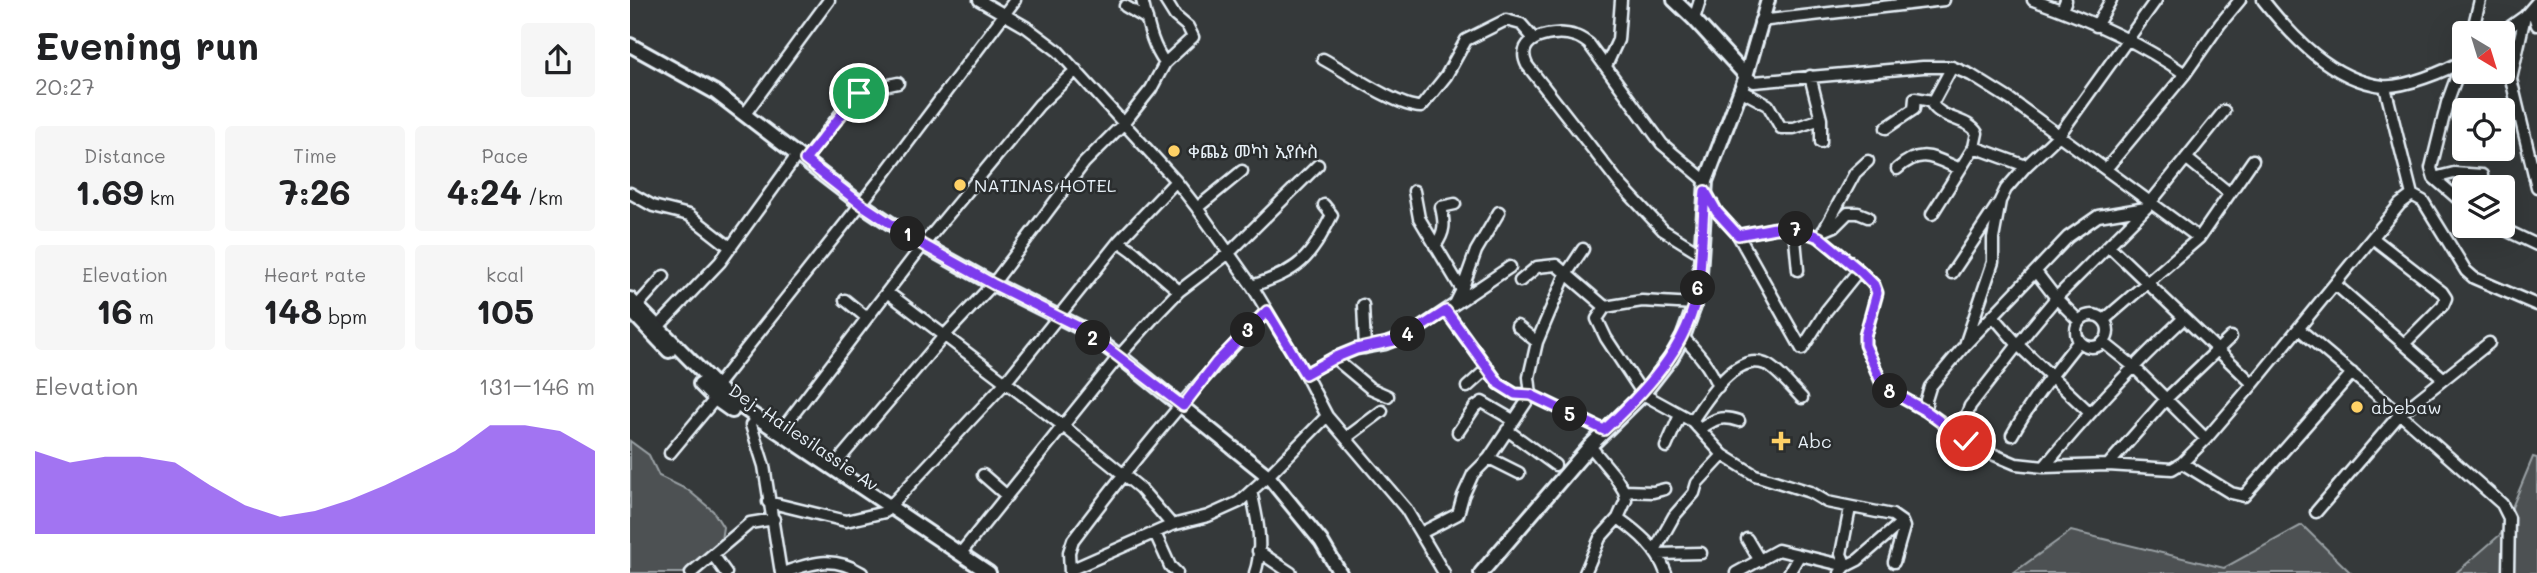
<!DOCTYPE html>
<meta charset="utf-8">
<style>
body{margin:0;font-family:Mali,"Noto Sans Ethiopic",sans-serif;background:#f6f6f6;color:#202124;height:100vh;display:flex;flex-direction:column;font-size:26px;white-space:nowrap}
*{box-sizing:border-box;margin:0}
p{font-size:23px;color:#757577}
.icon{flex:none;width:38px;height:38px;fill:none;stroke:currentColor;stroke-width:2;stroke-linecap:round;stroke-linejoin:round}
.map{position:relative;flex:1;overflow:hidden}
.details{display:flex;flex-direction:column;background:#fff;width:630px}
.details>*{flex:none}
.needle{width:46px;rotate:142deg}
.tools{position:absolute;left:1822px;top:21px;display:grid;gap:14px}
.tools a{display:grid;place-items:center;width:63px;height:63px;border-radius:7px;background:#fff;box-shadow:0 7px 28px #0002;font-size:35px}
.pin{position:absolute;display:grid;place-items:center;width:60px;height:60px;color:#fff;margin:-30px;border:4px solid #fff;border-radius:50%;box-shadow:0 2px 7px #0007}
.km{position:absolute;width:35px;height:35px;margin:-18px;border-radius:50%;background:#222;color:#fff;font-size:19px;line-height:35px;text-align:center}
.round{display:grid;place-items:center;flex:none;width:74px;height:74px;border-radius:7px;background:#f6f6f6}
.headline{display:flex;align-items:center;justify-content:space-between;height:119px;padding:0 35px}
h1{font-size:38px;font-weight:700;line-height:52px}
.stats{display:grid;grid-template-columns:repeat(3,1fr);gap:10px;height:119px;padding:7px 35px}
.stats div{display:grid;align-content:center;border-radius:7px;background:#f6f6f6;text-align:center}
.stats b{font-size:35px;font-weight:700}
.stats small{font-size:19px;font-weight:400}
.stats p{font-size:19px}
.chart{height:196px;padding:14px 35px}
.chart p{display:flex;justify-content:space-between}
.chart svg{width:100%;height:126px;margin-top:7px;fill:#7c3aed;opacity:.7}
main{display:flex;flex:1;min-height:0}
.map>svg:first-child{display:block}
</style>
<main>
<section class="details">
<div class="headline"><div><h1>Evening run</h1><p>20:27</p></div><a class="round"><svg class="icon" aria-label="share" viewBox="0 0 24 24"><path d="M12 15V3M7 8l5-5 5 5M5 13v7h14v-7"/></svg></a></div>
<div class="stats">
<div><p>Distance</p><b>1.69<small> km</small></b></div>
<div><p>Time</p><b>7:26</b></div>
<div><p>Pace</p><b>4:24<small> /km</small></b></div>
</div>
<div class="stats">
<div><p>Elevation</p><b>16<small> m</small></b></div>
<div><p>Heart rate</p><b>148<small> bpm</small></b></div>
<div><p>kcal</p><b>105</b></div>
</div>
<div class="chart"><p><span>Elevation</span>131–146 m</p>
<svg viewBox="0 0 160 44" preserveAspectRatio="none"><path d="M0 44V15L10 19L20 17L30 17L40 19L50 27L60 34L70 38L80 36L90 32L100 27L110 21L120 15L130 6L140 6L150 8L160 15V44z"/></svg>
</div>
</section>
<div class="map">
<svg width="1907" height="573" viewBox="0 0 1907 573">
<rect width="100%" height="100%" fill="#35393a"/>
<filter id="ink" filterUnits="userSpaceOnUse"><feTurbulence type="fractalNoise" baseFrequency=".0143" numOctaves="2"/><feDisplacementMap in="SourceGraphic" scale="14" xChannelSelector="R" yChannelSelector="G"/><feConvolveMatrix kernelMatrix="1 2 1 2 8 2 1 2 1" color-interpolation-filters="sRGB"/></filter>
<g filter="url(#ink)">
<path fill="#4d5152" stroke="#9aa1a5" stroke-width="2" d="M0,441L19,455L29,476L58,490L83,511L93,527L91,540L58,573H0Z
M1903,457L1907,458V573H1826L1871,534Z
M1672,525L1721,573H1383L1441,531L1594,568Z"/>
<g fill="none" stroke-linecap="round" stroke-linejoin="round">
<g stroke="#e8f1f8" stroke-width="15">
<path id="minor" d="M349,0L396,27L428,51L546,181L567,208L622,286L675,374L697,416L776,509L814,573
M1403,0C1455,18 1510,42 1555,74
M1633,0C1662,37 1702,80 1753,86C1774,88 1816,71 1834,60
M495,6L517,19
M1902,9L1907,25
M1432,10L1436,0
M1895,16L1881,79L1907,187
M1064,19L1070,0
M1130,21L1314,0
M1466,26L1481,0
M1842,33L1850,0
M1871,33L1895,16L1907,2
M693,59C715,71 769,108 791,107L816,76L836,40L876,20L891,24L904,39
M1833,59L1817,103L1801,168L1804,178L1834,204
M535,63L563,37L558,27L545,16L535,0
M976,66L988,40L991,0
M1116,76L1124,82L1293,67H1322L1341,75L1381,100L1569,238
M1180,76L1191,119V142
M1755,87L1782,195
M1110,90L1138,105L1151,128H1164L1191,119
M115,114L199,0
M1256,128L1284,109L1285,98L1302,101
M1344,147L1396,166
M1556,158L1599,193
M175,160L224,96L235,90L268,83
M1267,169C1291,147 1304,158 1330,169
M1476,169L1555,74L1590,24L1610,0
M1804,178L1824,173L1852,175
M784,191L789,218L832,290L826,302
M1076,192L1087,212L1108,235L1172,349L1196,311L1229,270
M0,193L23,206L59,215L100,247
M1782,195L1793,201L1836,271L1844,278L1907,305
M567,208L612,171
M1302,214L1344,147L1347,133C1338,118 1312,120 1302,104L1322,67
M1867,226L1907,245
M1164,229L1168,270
M1193,231L1205,226L1218,213H1228L1238,217
M1193,232L1225,173L1238,161
M1108,235L1145,228L1158,227L1172,231L1189,237L1229,270L1244,285L1247,293L1235,336V345L1252,384L1262,392L1296,411L1348,448L1386,464L1414,467L1478,465L1542,469L1552,463L1576,439L1623,384L1770,204L1782,195
M1744,239L1812,292L1816,298L1813,305L1774,344
M489,241L503,251L549,291
M805,246C815,232 815,224 811,207L825,204
M1479,246L1623,384
M1070,253L1033,230L989,183L897,65C883,37 925,29 945,36C950,37 955,41 959,44L1032,144L1076,181
M1406,272L1426,298L1449,321
M1322,273L1368,204
M890,281L907,267L926,265L975,307
M1706,285L1813,378
M622,286C670,270 679,260 702,215L694,205
M832,290L846,251L869,212
M257,292L432,425L510,488L542,525
M215,300L237,318
M1065,304L1012,301L975,307L967,319L976,338L1013,394L1062,421L1093,455L1125,475L1180,492L1197,502L1262,515L1272,522L1274,527L1264,562
M733,305L735,348
M7,306L34,276
M816,311L869,384L885,394L901,395L974,430
M1446 331a16 16 0 1 1 32 0a16 16 0 1 1-32 0Z
M1364,317L1388,345L1459,412
M1474,320L1569,238L1623,160
M887,326L907,342
M28,327L90,262L168,154
M1669,329L1770,414L1872,504L1879,518L1878,573
M1053,337C1067,352 1080,366 1088,387
M1473,342L1503,366L1576,439
M1335,345L1363,262V239L1370,201L1376,189L1396,166L1429,135L1526,0
M704,358L740,388L758,396
M675,374L704,358L726,349L755,344L785,331L880,267
M837,387L858,368
M85,388L252,177L385,0
M1296,411V400L1300,387L1335,345L1438,237L1468,216L1516,208
M1062,421C1076,400 1106,352 1135,364C1146,368 1163,389 1172,398
M121,425L134,466L151,573
M1070,429C1085,419 1091,415 1109,421
M877,430L925,465
M828,432L845,407L852,402L883,420
M149,433L293,245L409,105L446,70
M1329,435L1340,406L1400,329L1426,298L1516,208L1594,111
M1382,435C1401,401 1425,371 1449,341
M716,438L752,411
M1036,447L1050,415
M40,453L85,399
M859,458L889,473
M1552,463L1601,493L1614,496L1722,373
M1478,465L1536,399L1601,337
M1414,467C1458,413 1504,365 1554,318
M202,468L314,336L363,284L454,163L494,123L521,89L535,63C521,44 518,23 512,0
M353,475L377,496
M621,491C627,517 634,547 625,573
M994,491L1023,492L1035,489
M138,502L216,521L255,512
M260,506L375,383L489,241L546,181
M1686,512L1770,414L1859,343
M988,518C1009,533 1027,548 1036,573
M525,533L540,566L547,573
M791,533L828,514L833,496L843,474L859,458L901,395L899,377L907,342L935,276L953,249
M1117,539L1130,561
M1025,550L1044,516L1064,493L1067,483L1093,455
M628,551L661,573
M330,554L489,356L525,316L549,291L599,253L688,165
M1028,554L1071,553
M83,555L96,573
M440,570L542,525L578,516L609,502L638,476L697,416
M61,573L120,523L144,519
M152,573C183,563 202,555 232,573
M440,573L439,552L443,540C503,460 567,382 637,311
M955,573L970,538L988,518L996,500L994,491L984,475L960,446
M1106,573L1148,550L1216,566L1228,560L1272,522
M1159,573L1169,556
M1210,573L1216,566L1211,554L1220,508"/>
</g>
<g stroke="#e8f1f8" stroke-width="18">
<path id="major" d="M1044,0L1064,19L1116,76
M0,45L85,92L231,204L293,245L363,284L451,328L489,356L638,476L691,541L710,573
M0,299L98,398L359,573
M3,313L39,351
M70,384L85,399L102,411
M851,573L960,446L1013,394L1041,358L1053,337L1065,304L1070,273L1076,181L1116,76L1138,0"/>
</g>
<use href="#minor" stroke="#2a2d2e" stroke-width="10"/>
<use href="#major" stroke="#2a2d2e" stroke-width="12"/>
</g>
</g>
<g fill="none" stroke-linecap="round" stroke-linejoin="round" filter="url(#ink)">
<g stroke="#fff" stroke-width="14">
<path id="route" d="M229,93L175,160L231,204L293,245L363,284L451,328L553,406L586,363L637,311L675,374L704,358L726,349L764,341L785,331L816,311L869,384L885,394L901,395L974,430C1020,387 1066,339 1070,272C1072,245 1073,218 1075,191L1087,212L1108,235L1145,228L1158,227L1172,231L1189,237L1229,270L1244,285L1247,293L1235,336V345L1252,384L1262,392L1296,411L1336,441"/>
</g>
<use href="#route" stroke="#7c3aed" stroke-width="9"/>
</g>
<g fill="#ffd166" stroke="#2a2d2e" stroke-width="2.5">
<circle cx="544" cy="151" r="7"/>
<circle cx="330" cy="185" r="7"/>
<circle cx="1727" cy="407" r="7"/>
<path d="M1147.5 430.5h7v7h7v7h-7v7h-7v-7h-7v-7h7z"/>
</g>
<g text-anchor="middle" dominant-baseline="central" stroke-width="5" stroke-linejoin="round" paint-order="stroke">
<g font-size="18" fill="#e8f1f8" stroke="#2a2d2e" text-anchor="start">
<text x="558" y="151">ቀጨኔ መካነ ኢየሱስ</text>
<text x="344" y="185">NATINAS HOTEL</text>
<text x="1741" y="407">abebaw</text>
<text x="1167" y="441">Abc</text>
</g>
<g font-size="18" fill="#e8f1f8" stroke="#2a2d2e">
<text transform="translate(174 437) rotate(34)">Dej. Hailesilassie Av</text>
</g>
</g>
</svg>
<div class="tools">
<a><svg class="needle" viewBox="-14 -14 28 28"><path d="M0-13l5 13h-10z" fill="#e53935"/><path d="M0 13l5-13h-10z" fill="#757577"/></svg></a>
<a><svg class="icon" aria-label="locate" viewBox="0 0 24 24"><circle cx="12" cy="12" r="6"/><path d="M12 2v4M12 18v4M2 12h4M18 12h4"/></svg></a>
<a><svg class="icon" aria-label="layers" viewBox="0 0 24 24"><path d="M12 4l9 5-9 5-9-5zM3 14l9 5 9-5"/></svg></a>
</div>
<div class="pin" style="left:229px;top:93px;background:#1e9e55"><svg class="icon" aria-label="arrive" viewBox="0 0 24 24"><path d="M6 21V4h12l-3 4 3 4H6"/></svg></div>
<div class="pin" style="left:1336px;top:441px;background:#d93025"><svg class="icon" aria-label="check" viewBox="0 0 24 24"><path d="M5 12l5 5 9-10"/></svg></div>
<b class="km" style="left:278px;top:234px">1</b>
<b class="km" style="left:463px;top:338px">2</b>
<b class="km" style="left:618px;top:330px">3</b>
<b class="km" style="left:778px;top:334px">4</b>
<b class="km" style="left:940px;top:414px">5</b>
<b class="km" style="left:1068px;top:288px">6</b>
<b class="km" style="left:1166px;top:229px">7</b>
<b class="km" style="left:1260px;top:391px">8</b>
</div>
</main>
